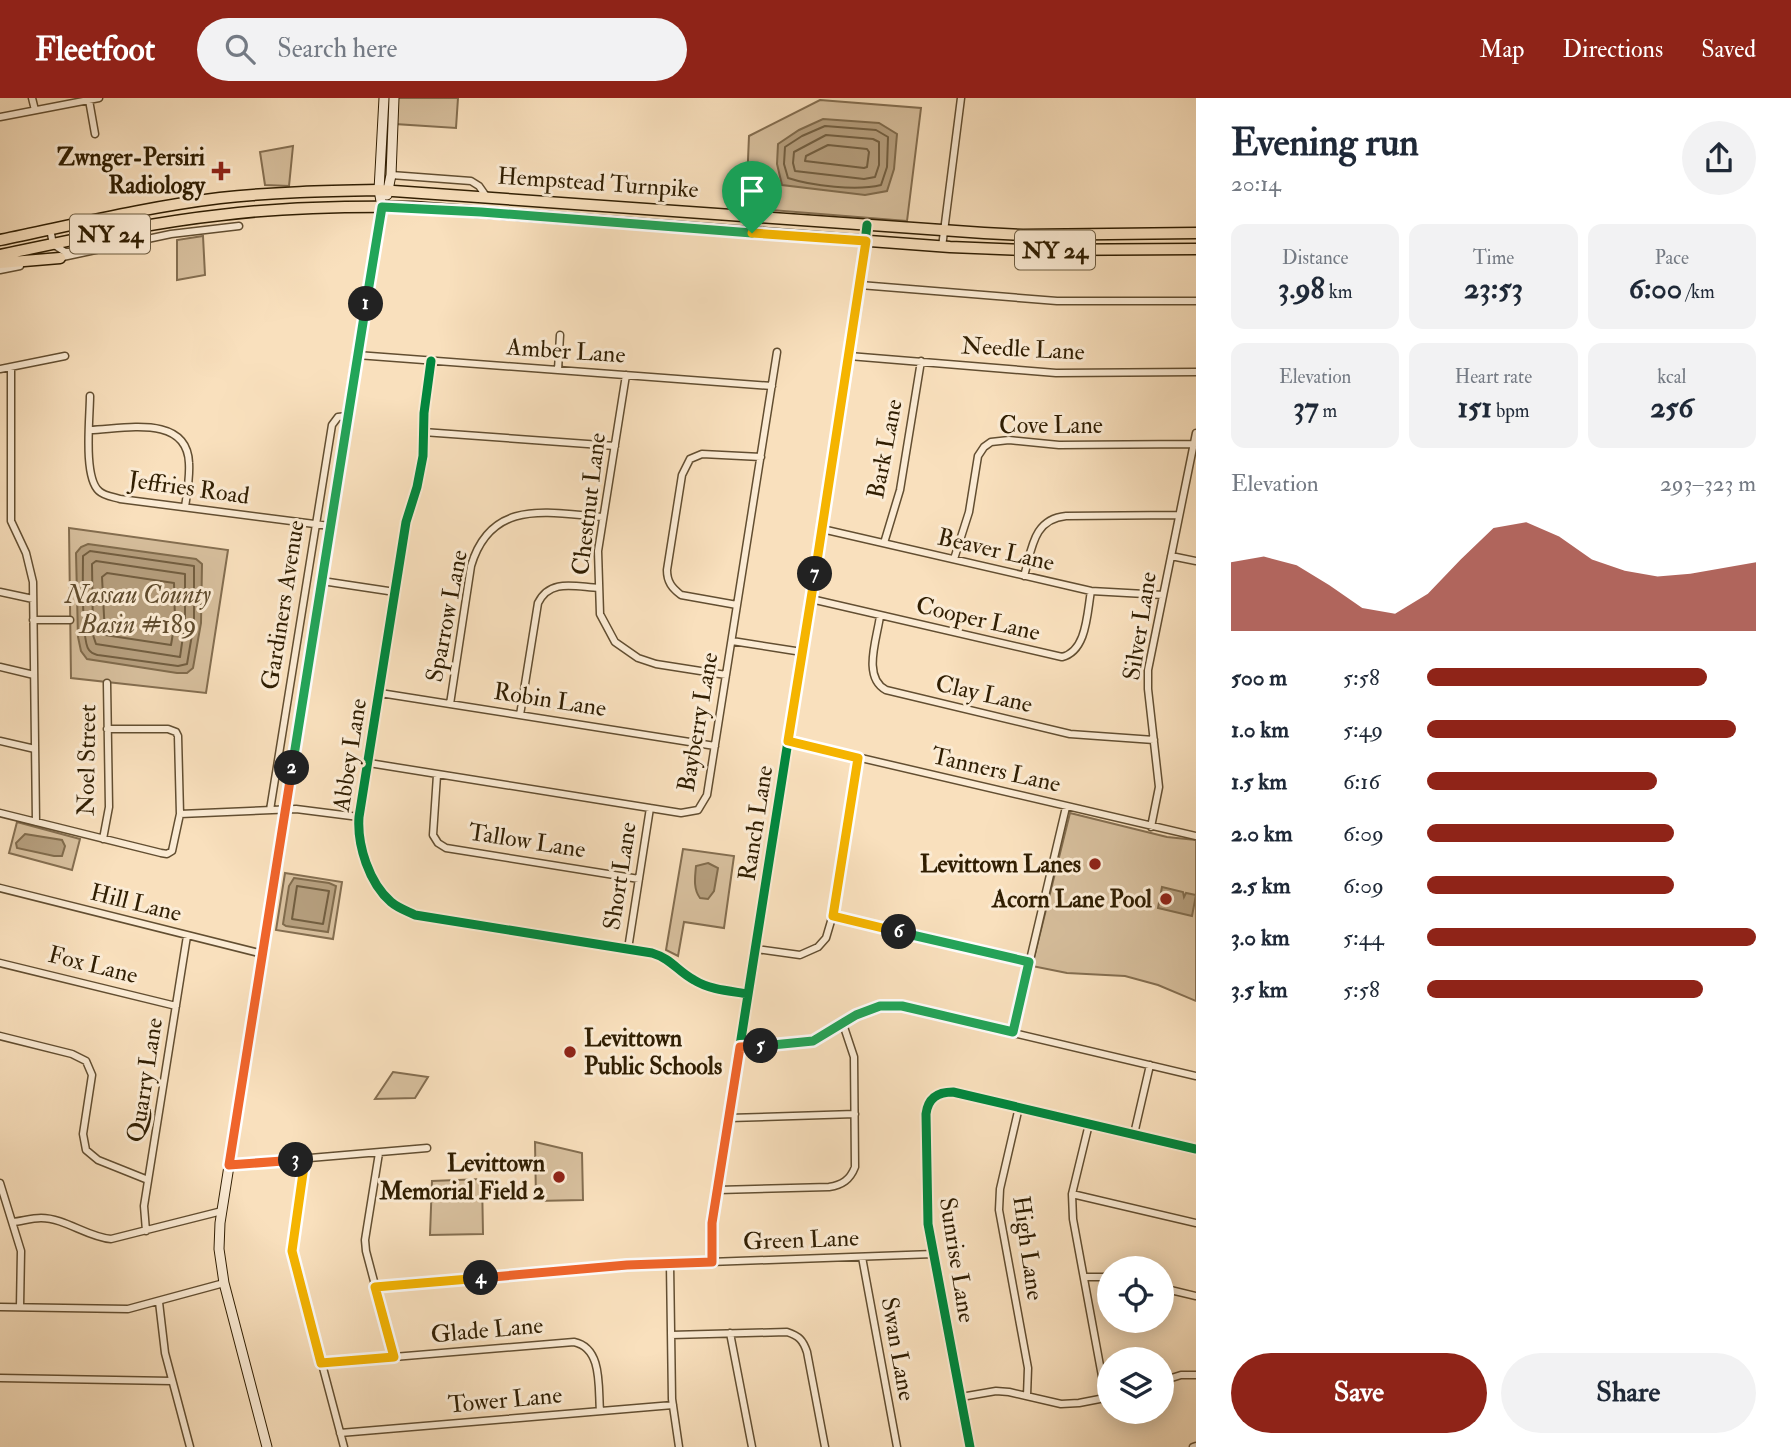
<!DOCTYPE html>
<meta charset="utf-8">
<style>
body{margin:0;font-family:"IM FELL Double Pica",serif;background:#f2f2f3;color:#1f2937;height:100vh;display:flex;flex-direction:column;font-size:26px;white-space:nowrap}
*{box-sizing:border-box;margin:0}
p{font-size:23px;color:#747a83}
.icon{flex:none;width:38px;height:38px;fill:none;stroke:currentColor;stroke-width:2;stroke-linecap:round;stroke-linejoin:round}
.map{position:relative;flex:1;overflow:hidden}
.details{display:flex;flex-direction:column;background:#fff;width:595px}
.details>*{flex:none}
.fabs{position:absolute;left:1097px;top:1158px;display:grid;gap:14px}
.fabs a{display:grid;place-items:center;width:77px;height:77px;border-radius:50%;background:#fff;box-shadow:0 4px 18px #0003;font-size:35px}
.pin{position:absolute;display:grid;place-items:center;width:60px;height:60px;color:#fff;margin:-72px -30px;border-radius:50% 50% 50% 0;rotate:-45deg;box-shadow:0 0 7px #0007}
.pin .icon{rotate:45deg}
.km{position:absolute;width:35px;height:35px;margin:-18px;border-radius:50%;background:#222;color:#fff;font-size:19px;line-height:35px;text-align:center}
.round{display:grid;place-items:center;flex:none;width:74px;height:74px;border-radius:37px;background:#f2f2f3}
.overview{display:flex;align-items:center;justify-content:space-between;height:119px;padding:0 35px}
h1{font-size:38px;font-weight:700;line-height:52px}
.stats{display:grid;grid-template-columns:repeat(3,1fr);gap:10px;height:119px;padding:7px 35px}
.stats div{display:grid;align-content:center;border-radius:14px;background:#f2f2f3;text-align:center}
.stats b{font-size:30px;font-weight:700}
.stats small{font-size:19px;font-weight:400}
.stats p{font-size:19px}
.chart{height:196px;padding:14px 35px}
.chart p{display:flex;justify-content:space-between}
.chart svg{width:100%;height:126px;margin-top:7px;fill:#8f2418;opacity:.7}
.cta{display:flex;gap:14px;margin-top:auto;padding:14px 35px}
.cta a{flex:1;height:80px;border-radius:42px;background:#8f2418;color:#fff;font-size:28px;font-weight:700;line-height:80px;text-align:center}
.cta a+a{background:#f2f2f3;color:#1f2937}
ul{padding:0 35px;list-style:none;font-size:23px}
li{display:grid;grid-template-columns:112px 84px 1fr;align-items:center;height:52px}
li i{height:18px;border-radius:9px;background:#8f2418}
header{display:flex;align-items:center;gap:42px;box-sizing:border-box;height:98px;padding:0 35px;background:#8f2418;color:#fff}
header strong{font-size:33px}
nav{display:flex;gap:38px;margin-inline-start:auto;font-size:24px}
.search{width:490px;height:63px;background:#f2f2f3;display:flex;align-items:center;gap:18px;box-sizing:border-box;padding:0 24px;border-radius:38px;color:#747a83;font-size:26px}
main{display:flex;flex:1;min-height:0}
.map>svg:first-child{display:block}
</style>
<header>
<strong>Fleetfoot</strong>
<div class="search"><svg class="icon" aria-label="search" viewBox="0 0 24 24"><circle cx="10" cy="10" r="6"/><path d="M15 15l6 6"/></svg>Search here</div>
<nav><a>Map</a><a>Directions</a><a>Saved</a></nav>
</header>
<main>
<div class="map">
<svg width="1196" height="1349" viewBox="0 0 1196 1349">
<rect width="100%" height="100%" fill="#f9e0bd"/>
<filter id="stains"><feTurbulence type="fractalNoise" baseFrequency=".00286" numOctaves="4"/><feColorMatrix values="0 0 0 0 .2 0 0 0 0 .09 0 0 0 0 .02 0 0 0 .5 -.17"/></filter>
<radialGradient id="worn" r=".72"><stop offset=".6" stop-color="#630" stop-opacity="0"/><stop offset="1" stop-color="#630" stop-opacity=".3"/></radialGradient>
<path fill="#d7bf9d" stroke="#846e50" stroke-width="2" d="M397,0H458L456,30L395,26Z
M820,2L921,10L907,123L746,110L749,38Z
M293,48L289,88L265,87L260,54Z
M203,138L205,177L177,182V142Z
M69,430L228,452L206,595L71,580Z
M1070,715L1167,739L1196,742V903L1158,887L1125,878L1067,875L1032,868Z
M17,724L80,741L72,772L9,755Z
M683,751L734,758L724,830L684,824L678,858L666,852Z
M285,775L342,784L333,841L276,832Z
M393,974L428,979L415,1000L375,1001Z
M535,1044L582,1055L583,1102L536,1103Z
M482,1081L483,1136L430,1137L432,1083Z"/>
<path fill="#b59e7d" stroke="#806b4c" stroke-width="2" d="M823,21L879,25L897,36L894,71L887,93L865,97L782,87L777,66L778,46L799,32Z
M88,446L196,461L202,466L201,525L193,570L187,575H177L87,561L81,553L78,539L76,455L81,449Z
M25,736L62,742L65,748L62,758H54L17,750L16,745Z
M708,765L718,770L714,793L708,801L700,800C693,791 695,779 696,768Z
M294,780L329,785L336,788L328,834L286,828L283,826L289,788Z
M1162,789L1183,794L1184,799L1186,795L1196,797L1192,818L1158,810Z"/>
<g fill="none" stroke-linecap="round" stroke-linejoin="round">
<path stroke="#725e40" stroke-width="2" d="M825,28L876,32L888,39L887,69L881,87C857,93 812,88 788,80L784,66L785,49L802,38Z
M826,37L873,41L879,44V67L875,79L864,81L795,73L793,65L794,54Z
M828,47L867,51L869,54L867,69L864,70L805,63L806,58Z
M90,453L194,468V525L187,566L178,568L98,557C94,556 92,556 89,552C81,543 83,474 83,458Z
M96,463L185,476V524L180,559L96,546L93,537L92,466Z
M107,475L174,485L175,523L171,547L105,537L102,479Z
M297,788L329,793L323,826L292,821Z"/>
<g stroke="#624e31" stroke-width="9">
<path id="street" d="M32,0L35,12
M89,2L95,36
M0,19L99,0
M391,77L471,83L479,88L486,98
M50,131L53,146L65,154H73
M942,149L961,0
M58,160L171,136L239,128
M0,172L20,168
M860,187L1057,203H1196
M357,257L772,288
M849,258L1056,275L1196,274
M431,263L424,315L423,358L417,389L406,424L359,719C357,747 369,785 391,804C398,810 407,813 415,817L652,855C672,861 677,873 694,882C710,892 730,893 748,896
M11,269V423L26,455L33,484L36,724
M0,271L65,258
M558,272L560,237
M626,277L598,453L600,516L615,544L638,560L656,566L726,577
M90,298C90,319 83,379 99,393C104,398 114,399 120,401L330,428
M90,332C124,331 187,316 189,365C190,380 187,395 185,409
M423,334L615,348
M822,431L1091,493L1163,497
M884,445L900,392L921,263
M1171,458L1196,463
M954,461L969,414L978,358L984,349L991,344L1009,342L1059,347L1194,346
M1024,478C1032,451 1033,421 1066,418L1179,417
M322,483L395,494
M0,494L33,501
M811,501L1062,559C1087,553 1087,515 1091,493
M737,507L681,497C672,490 667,484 667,472L682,377L690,361L702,356L761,359
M880,518C877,541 862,579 886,592L1070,636L1154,642
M33,522H70
M732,543L802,554
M0,569L34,577
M380,595L715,648
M450,606L471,468C491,400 548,415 603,419
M520,617L538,505C550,480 576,489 599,490
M0,643L35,651
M788,643L1196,738
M369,665L681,715L698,712L707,697L777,254
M437,677L433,737L438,745L446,750L639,781
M270,712L332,327L338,319L347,318
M0,715L161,755L167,756L172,753L180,716L178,638L176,634L168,631H107
M180,716L296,711L359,719
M1151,729L1159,689L1148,591V572L1196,335
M103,741L109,709L107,585
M0,790L263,856
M833,818L1029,864
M628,851L650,710
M756,851L800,857L818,849L826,840L834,813L858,660
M0,865L176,908
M1013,934L1066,709
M0,938L72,956L86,963L92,977L83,1036L86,1052L98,1062L148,1082
M740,949L813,943L867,912L894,907L1196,978
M1019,1009L1000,1091L999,1112L1028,1270L1027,1298
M729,1020L855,1016
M1089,1026L1072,1096L1073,1121L1106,1300
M1134,1036L1150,967
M379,1055L365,1142L366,1153L394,1259
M305,1061L292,1153L344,1349
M229,1067L427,1050
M0,1085L21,1153L20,1209
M718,1092L829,1089C842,1087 850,1082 855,1069L854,959L843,926
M1072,1096L1196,1125
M13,1124C22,1123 32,1120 41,1120C65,1120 87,1139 111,1141L222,1113
M146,1133L144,1108L187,838
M862,1159L897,1349
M712,1164V1125L860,187L867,127
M670,1166L672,1301L679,1349
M1084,1179H1110
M375,1189L627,1167L934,1156
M1162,1190L1196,1198
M159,1204L165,1255L190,1349
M0,1209L128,1211L224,1185
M730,1235L752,1349
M671,1237L787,1234C799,1238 803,1242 807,1254L825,1349
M322,1265L574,1244C603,1250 598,1290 600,1313
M0,1280L172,1283
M1162,1283L1181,1277H1196
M961,1299L996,1293L1009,1294L1061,1306L1079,1305L1110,1299
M340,1335L673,1307
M970,1349L928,1126L926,1016C928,1000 938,994 953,994L1196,1051
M1193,1349L1196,1348"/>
</g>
<g stroke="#301e02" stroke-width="11">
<path id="secondary" d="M387,97L391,77L394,0
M267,1349L224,1185L219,1151L220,1125L357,257L381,119L382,109L379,92L384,0"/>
</g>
<g stroke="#301e02" stroke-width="13">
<path id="primary" d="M0,142C73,127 146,109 220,100C273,94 326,93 379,92L984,135L1023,137L1196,135
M0,157C73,142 147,125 221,117C285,109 349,108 413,109L950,149L1027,152L1196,151
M0,165L60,160"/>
</g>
<use href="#street" stroke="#fbebd4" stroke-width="6"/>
<use href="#secondary" stroke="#fbebd4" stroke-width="9"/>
<use href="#primary" stroke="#f9e0bd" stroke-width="10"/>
<g stroke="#fbebd4" stroke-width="13">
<path id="cycleway" d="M431,263L424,315L423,358L417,389L406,424L359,719C357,747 369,785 391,804C398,810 407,813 415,817L652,855C672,861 677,873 694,882C710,892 730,893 748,896
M712,1164V1125L860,187L867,127
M970,1349L928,1126L926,1016C928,1000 938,994 953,994L1196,1051"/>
</g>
<use href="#cycleway" stroke="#00873e" stroke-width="9"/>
</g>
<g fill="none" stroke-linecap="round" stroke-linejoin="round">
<g stroke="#fff" stroke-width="14">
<path id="split-1" d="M366,206L382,109L481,114L752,135"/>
</g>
<g stroke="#fff" stroke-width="14">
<path id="split-2" d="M292,670L366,206"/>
</g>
<g stroke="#fff" stroke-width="14">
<path id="split-3" d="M292,670L229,1067L296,1062"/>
</g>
<g stroke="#fff" stroke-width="14">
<path id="split-4" d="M296,1062L305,1061L292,1153L321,1265L394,1259L375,1189L481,1180"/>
</g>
<g stroke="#fff" stroke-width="14">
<path id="split-5" d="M481,1180L627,1167L712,1164V1125L740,949L761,948"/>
</g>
<g stroke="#fff" stroke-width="14">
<path id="split-6" d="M761,948L813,943L856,917L880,908H902L1013,934L1029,864L899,834"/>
</g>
<g stroke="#fff" stroke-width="14">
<path id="split-7" d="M815,476L788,643L858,660L833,818L899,834"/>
</g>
<g stroke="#fff" stroke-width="14">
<path id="split-8" d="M752,135L866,143L815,476"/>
</g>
<use href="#split-1" stroke="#22a559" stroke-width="9"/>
<use href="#split-2" stroke="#22a559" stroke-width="9"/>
<use href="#split-3" stroke="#f0652b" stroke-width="9"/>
<use href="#split-4" stroke="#f5b400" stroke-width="9"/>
<use href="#split-5" stroke="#f0652b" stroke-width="9"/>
<use href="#split-6" stroke="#22a559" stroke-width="9"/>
<use href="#split-7" stroke="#f5b400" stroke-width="9"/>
<use href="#split-8" stroke="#f5b400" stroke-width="9"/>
</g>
<g fill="#8f2418" stroke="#fbebd4" stroke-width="2.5">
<path d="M217.5 62.5h7v7h7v7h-7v7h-7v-7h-7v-7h7z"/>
<circle cx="1095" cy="766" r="7"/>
<circle cx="1166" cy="801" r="7"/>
<circle cx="570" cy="954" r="7"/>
<circle cx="559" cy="1079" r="7"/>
</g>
<g text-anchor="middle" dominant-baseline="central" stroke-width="6" stroke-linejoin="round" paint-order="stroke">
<g fill="#fbebd4" stroke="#6d5c41" stroke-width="2">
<rect x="70" y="116.5" width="80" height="39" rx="5"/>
<rect x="1015" y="132.5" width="80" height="39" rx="5"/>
</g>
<g font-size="23" font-weight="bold" fill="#301e02">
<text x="110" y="136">NY 24</text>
<text x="1055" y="152">NY 24</text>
</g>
<g font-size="24" font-weight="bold" fill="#301e02" stroke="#fbebd4" text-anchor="end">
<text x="205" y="59">Zwnger-Persiri<tspan x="205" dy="28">Radiology</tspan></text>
<text x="1081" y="766">Levittown Lanes</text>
<text x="1152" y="801">Acorn Lane Pool</text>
<text x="584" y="940" text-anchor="start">Levittown<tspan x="584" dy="28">Public Schools</tspan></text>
<text x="545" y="1065">Levittown<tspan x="545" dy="28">Memorial Field 2</tspan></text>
</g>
<g font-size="24" fill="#301e02" stroke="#fbebd4">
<text transform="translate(598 85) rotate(4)">Hempstead Turnpike</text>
<text transform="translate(1023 251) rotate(3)">Needle Lane</text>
<text transform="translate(566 253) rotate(4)">Amber Lane</text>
<text x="1051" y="327">Cove Lane</text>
<text transform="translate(885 351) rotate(-79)">Bark Lane</text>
<text transform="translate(189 390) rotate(8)">Jeffries Road</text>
<text transform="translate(589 406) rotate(-83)">Chestnut Lane</text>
<text transform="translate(996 452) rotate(13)">Beaver Lane</text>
<text transform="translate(283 507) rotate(-81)">Gardiners Avenue</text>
<text transform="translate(447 518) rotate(-79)">Sparrow Lane</text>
<text transform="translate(978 521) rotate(13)">Cooper Lane</text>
<text transform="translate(1140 528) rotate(-81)">Silver Lane</text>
<text transform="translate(984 596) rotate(13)">Clay Lane</text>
<text transform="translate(550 602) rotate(9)">Robin Lane</text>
<text transform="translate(698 624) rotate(-80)">Bayberry Lane</text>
<text transform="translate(350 657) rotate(-81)">Abbey Lane</text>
<text transform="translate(87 662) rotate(-89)">Noel Street</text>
<text transform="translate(996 672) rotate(13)">Tanners Lane</text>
<text transform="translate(756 725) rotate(-81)">Ranch Lane</text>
<text transform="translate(527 743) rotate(9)">Tallow Lane</text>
<text transform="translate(620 778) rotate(-81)">Short Lane</text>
<text transform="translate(136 805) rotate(14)">Hill Lane</text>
<text transform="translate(93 867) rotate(14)">Fox Lane</text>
<text transform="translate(145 982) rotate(-81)">Quarry Lane</text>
<text transform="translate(801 1142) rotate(-2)">Green Lane</text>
<text transform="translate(1028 1150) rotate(82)">High Lane</text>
<text transform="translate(957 1162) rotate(81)">Sunrise Lane</text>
<text transform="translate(487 1232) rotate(-5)">Glade Lane</text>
<text transform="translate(898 1251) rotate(80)">Swan Lane</text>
<text transform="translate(505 1302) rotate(-5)">Tower Lane</text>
</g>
<g font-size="26" font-style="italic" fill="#5f4b2d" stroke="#fbebd4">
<text x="138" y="497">Nassau County<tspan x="138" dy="30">Basin #189</tspan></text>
</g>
</g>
<rect width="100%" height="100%" filter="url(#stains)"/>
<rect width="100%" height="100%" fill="url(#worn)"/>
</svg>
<div class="fabs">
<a><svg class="icon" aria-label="locate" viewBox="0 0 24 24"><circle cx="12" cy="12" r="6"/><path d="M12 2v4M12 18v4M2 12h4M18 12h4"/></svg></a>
<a><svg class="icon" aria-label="layers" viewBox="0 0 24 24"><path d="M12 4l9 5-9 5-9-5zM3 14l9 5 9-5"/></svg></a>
</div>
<div class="pin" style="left:752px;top:135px;background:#1e9e55"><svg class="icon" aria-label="arrive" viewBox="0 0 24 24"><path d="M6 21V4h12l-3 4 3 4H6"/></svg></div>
<b class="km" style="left:366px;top:206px">1</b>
<b class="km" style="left:292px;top:670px">2</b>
<b class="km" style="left:296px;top:1062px">3</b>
<b class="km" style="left:481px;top:1180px">4</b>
<b class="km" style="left:761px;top:948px">5</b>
<b class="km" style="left:899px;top:834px">6</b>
<b class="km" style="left:815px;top:476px">7</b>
</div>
<section class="details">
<div class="overview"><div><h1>Evening run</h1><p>20:14</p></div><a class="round"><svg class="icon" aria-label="share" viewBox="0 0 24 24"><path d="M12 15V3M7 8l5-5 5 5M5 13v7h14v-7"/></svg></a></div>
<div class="stats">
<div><p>Distance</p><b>3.98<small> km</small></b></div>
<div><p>Time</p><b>23:53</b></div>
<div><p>Pace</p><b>6:00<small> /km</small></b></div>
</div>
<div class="stats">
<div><p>Elevation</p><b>37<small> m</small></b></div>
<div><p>Heart rate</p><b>151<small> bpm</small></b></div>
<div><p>kcal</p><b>256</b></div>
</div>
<div class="chart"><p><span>Elevation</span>293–323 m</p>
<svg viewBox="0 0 160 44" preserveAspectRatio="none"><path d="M0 44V20L10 18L20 21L30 28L40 36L50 38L60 31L70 19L80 8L90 6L100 11L110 19L120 23L130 25L140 24L150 22L160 20V44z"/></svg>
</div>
<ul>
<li><b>500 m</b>5:58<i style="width:85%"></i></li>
<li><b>1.0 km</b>5:49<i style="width:94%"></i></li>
<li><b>1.5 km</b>6:16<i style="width:70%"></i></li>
<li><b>2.0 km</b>6:09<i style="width:75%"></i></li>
<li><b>2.5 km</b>6:09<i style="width:75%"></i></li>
<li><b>3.0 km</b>5:44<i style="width:100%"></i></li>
<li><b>3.5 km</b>5:58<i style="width:84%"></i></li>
</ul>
<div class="cta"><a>Save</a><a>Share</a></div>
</section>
</main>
